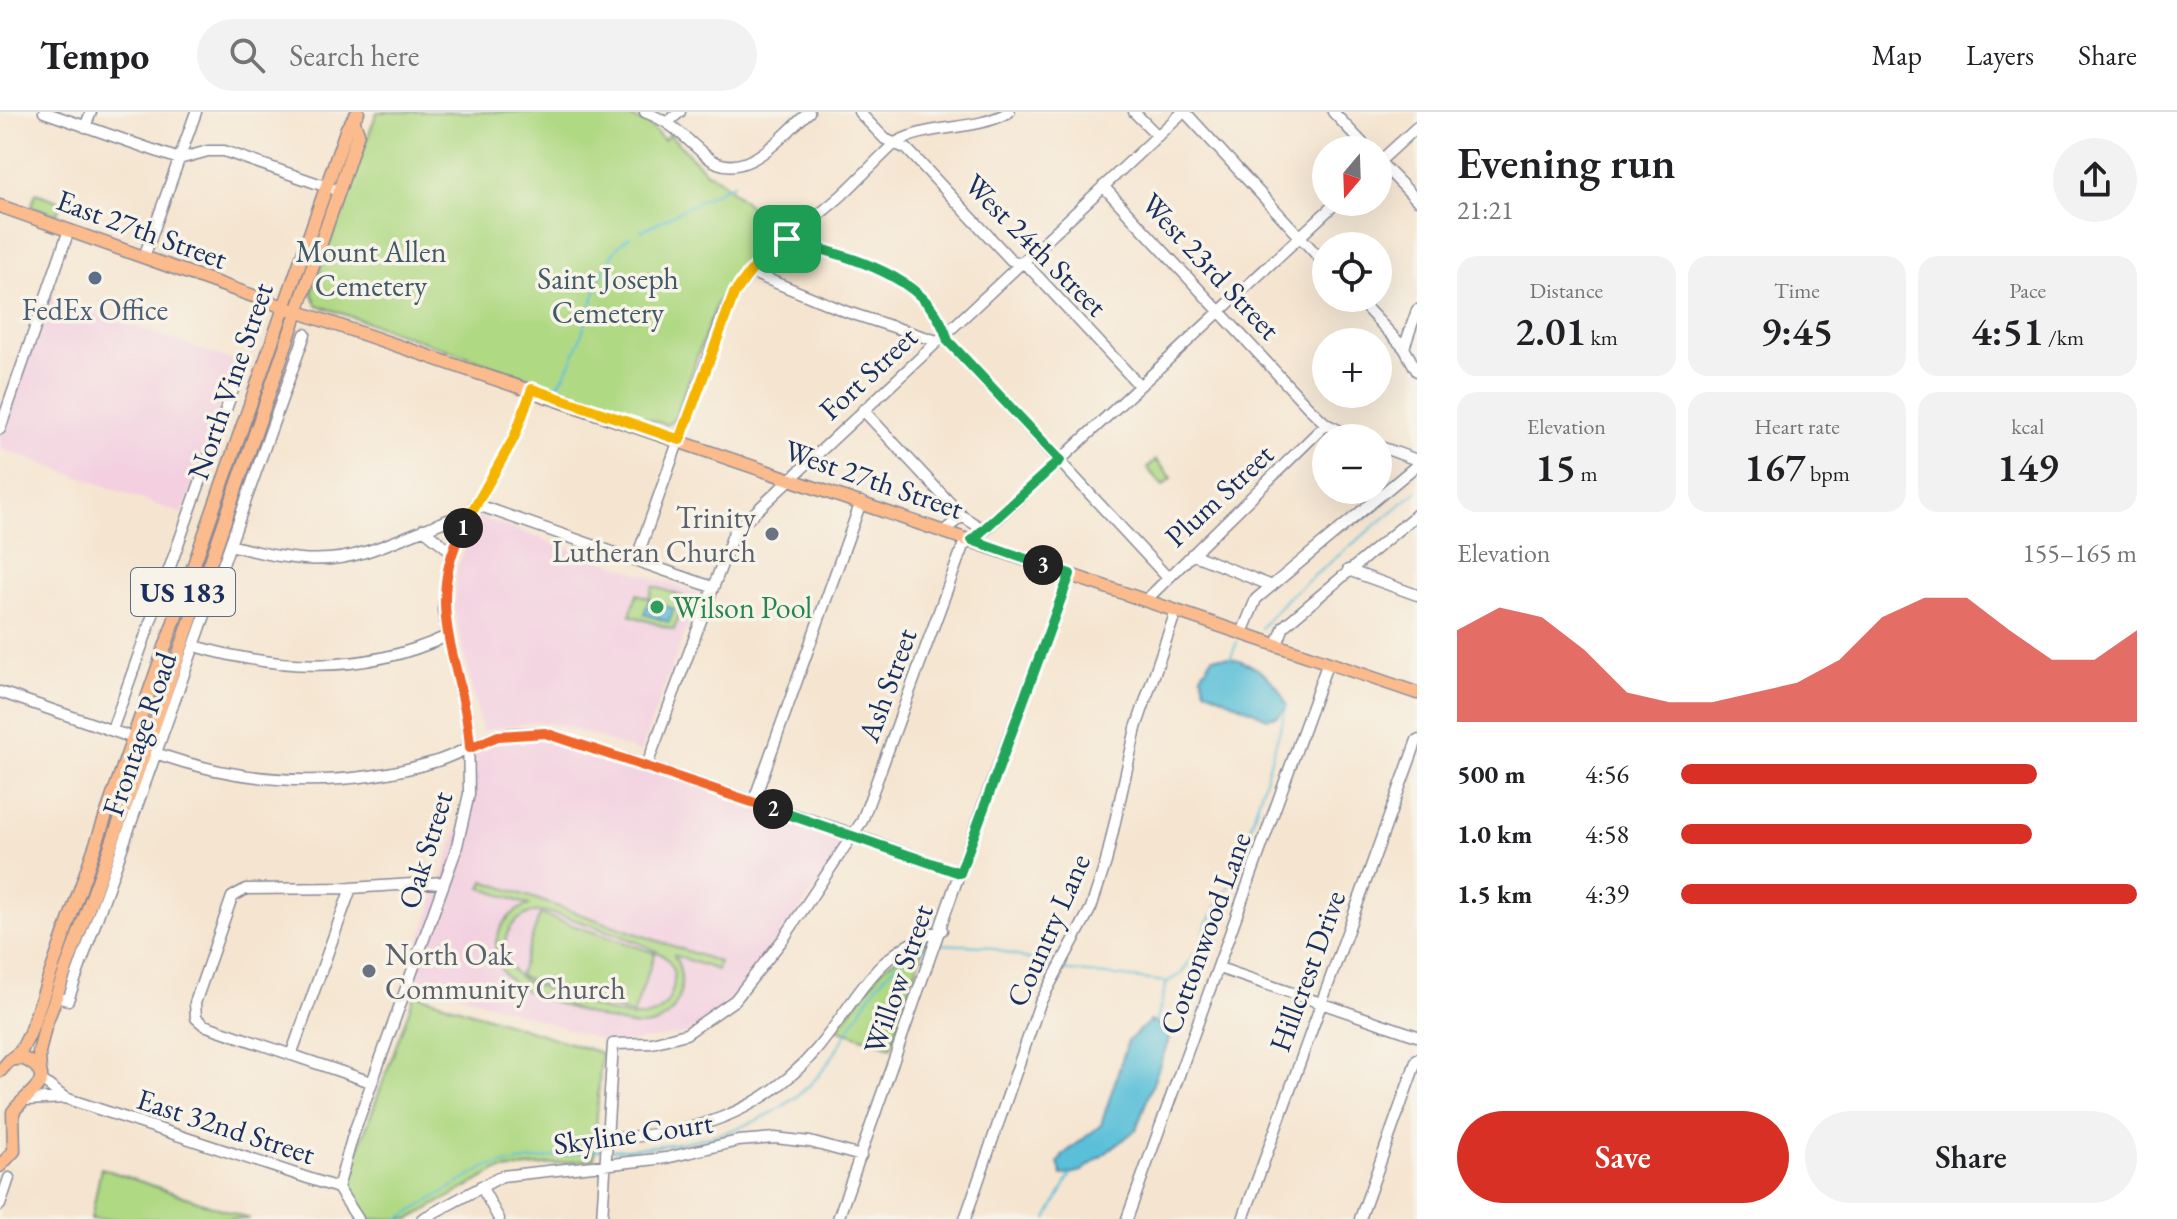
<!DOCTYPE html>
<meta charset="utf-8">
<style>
body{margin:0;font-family:"EB Garamond",serif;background:#f2f2f2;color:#202124;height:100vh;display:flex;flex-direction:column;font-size:30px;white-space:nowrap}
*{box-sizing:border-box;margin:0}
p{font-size:26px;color:#757577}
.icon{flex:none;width:44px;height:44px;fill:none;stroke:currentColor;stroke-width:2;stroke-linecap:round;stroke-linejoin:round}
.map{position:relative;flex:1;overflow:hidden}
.panel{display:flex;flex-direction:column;background:#fff;width:760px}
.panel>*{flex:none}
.needle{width:52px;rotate:199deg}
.buttons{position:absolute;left:1312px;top:24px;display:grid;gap:16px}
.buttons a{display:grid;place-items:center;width:80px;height:80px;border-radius:50%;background:#fff;box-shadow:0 8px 32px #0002;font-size:40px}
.pin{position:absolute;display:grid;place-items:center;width:68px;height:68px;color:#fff;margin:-34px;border-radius:16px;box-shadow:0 4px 12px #0006}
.km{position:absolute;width:40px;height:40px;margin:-20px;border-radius:50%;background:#222;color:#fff;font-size:22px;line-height:40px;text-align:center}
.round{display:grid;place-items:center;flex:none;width:84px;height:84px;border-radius:42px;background:#f2f2f2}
.headline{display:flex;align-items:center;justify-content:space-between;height:136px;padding:0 40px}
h1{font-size:44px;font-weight:600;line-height:60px}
.stats{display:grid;grid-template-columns:repeat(3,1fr);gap:12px;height:136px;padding:8px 40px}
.stats div{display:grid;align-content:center;border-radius:20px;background:#f2f2f2;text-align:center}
.stats b{font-size:40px;font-weight:600}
.stats small{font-size:22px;font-weight:400}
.stats p{font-size:22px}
.chart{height:224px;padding:16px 40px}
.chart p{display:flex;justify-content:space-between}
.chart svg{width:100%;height:144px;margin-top:8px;fill:#d93025;opacity:.7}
.button{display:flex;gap:16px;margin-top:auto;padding:16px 40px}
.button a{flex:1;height:92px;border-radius:48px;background:#d93025;color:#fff;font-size:32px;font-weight:600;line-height:92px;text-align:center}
.button a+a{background:#f2f2f2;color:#202124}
ul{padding:0 40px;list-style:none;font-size:26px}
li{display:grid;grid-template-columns:128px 96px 1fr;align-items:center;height:60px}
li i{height:20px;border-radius:10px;background:#d93025}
header{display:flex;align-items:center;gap:48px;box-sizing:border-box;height:112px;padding:0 40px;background:#fff;border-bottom:2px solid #e0e0e0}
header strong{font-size:38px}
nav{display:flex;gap:44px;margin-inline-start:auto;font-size:28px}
.search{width:560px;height:72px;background:#f2f2f2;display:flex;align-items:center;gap:20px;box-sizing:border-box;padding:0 28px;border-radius:44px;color:#757577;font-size:30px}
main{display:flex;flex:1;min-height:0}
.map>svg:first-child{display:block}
</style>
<header>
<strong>Tempo</strong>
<div class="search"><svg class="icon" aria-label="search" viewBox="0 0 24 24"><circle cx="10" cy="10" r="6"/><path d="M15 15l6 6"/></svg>Search here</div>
<nav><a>Map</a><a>Layers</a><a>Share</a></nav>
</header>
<main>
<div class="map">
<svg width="1417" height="1107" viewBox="0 0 1417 1107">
<rect width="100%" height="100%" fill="#f7f3e8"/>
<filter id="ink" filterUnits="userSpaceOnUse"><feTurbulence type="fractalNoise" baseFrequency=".0125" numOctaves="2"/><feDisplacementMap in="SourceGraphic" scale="16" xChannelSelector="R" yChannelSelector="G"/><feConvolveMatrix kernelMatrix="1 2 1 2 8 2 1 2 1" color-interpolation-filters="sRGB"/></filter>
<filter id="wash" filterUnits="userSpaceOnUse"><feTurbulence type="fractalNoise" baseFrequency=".006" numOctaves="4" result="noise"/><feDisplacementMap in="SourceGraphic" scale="32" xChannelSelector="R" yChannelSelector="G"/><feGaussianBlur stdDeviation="1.8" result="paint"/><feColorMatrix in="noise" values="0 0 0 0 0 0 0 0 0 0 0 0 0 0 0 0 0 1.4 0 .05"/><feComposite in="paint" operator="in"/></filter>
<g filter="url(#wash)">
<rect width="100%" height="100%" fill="#f5e5d0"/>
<path fill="#f3cfe0" d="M50,185L237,250L182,402L0,336V322Z
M479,405L699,482L640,640L562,613L536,610L482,619L454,497L457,456Z
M545,621L854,722L735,888L686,922L613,932L408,865L464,699L470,636L498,624Z"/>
<path fill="#b0d984" stroke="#668471" stroke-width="2" fill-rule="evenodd" d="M377,0H620L649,13L664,28L669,22L706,60L718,66L779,120L731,167L716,193L674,308L666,313L317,193L312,180Z
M36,81L61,90L57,102L31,94Z
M1156,348L1172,366L1163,374L1147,356Z
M653,474L685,485L674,518L630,503L637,482L649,486Z
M484,769L719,850L717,858L674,843C689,869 681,909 645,914C624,916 527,884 512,870C499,859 492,843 497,826C501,809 514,798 529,793L481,776ZM542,799C565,804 654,832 667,847C675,857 676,871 671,882C666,897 655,905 639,905C613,907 550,877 523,868C492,845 502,802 542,799Z
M540,802L655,841L633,903L519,864Z
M926,828L891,935L837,917L884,855Z
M415,882L601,941L594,1047L496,1059L410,1107H369L347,1069Z
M101,1056L250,1107H91Z"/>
<path fill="#5abfd8" stroke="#3a779b" stroke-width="2" d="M649,488L674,497L669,510L644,502Z
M1213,545C1245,543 1277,564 1287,594L1278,604L1267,606L1205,577L1201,563Z
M1150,909L1164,913L1171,922L1136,1018L1082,1059L1062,1064L1058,1051L1064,1042L1101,1013L1128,929Z"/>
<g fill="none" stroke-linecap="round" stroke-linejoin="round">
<path stroke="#5abfd8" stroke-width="2" d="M641,119L733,72
M556,275C588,238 593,144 630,125
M1261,516L1287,486L1417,379
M1230,547L1237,530
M938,832L986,834L1056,856
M1062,858L1167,870L1181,862L1203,830L1206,814L1237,760L1287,594
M1156,911L1167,870
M612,1038C683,1034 770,1021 819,963C853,923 873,851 928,835
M399,1107L486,1055L602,1038
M1047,1107L1071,1062"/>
</g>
</g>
<g filter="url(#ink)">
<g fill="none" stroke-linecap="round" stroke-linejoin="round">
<g stroke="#888a97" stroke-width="13">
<path id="minor" d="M44,0L179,47L208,39H224L333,77
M645,0C673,11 683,24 705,43C742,76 782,23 809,0
M859,0L885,27L907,37L1011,148L1028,154L1139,273
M1134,0L1158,24
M1185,0L1326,153
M1333,0L1369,38
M669,9L680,0
M85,15L91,0
M1378,48L1417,88
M1378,51L1417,15
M1103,74L1308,295L1326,312L1355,326
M787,127C845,145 931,162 948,229L1167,465
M144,145L196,0
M750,160L847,200L937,229
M1357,186L1404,236L1417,259
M1404,236L1417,198
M863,298L962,404L984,418
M0,317L69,118
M1378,334L1417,348
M475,392L712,475
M423,417L451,439
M944,419L962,404
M230,433C274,445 321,455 365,440C401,429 435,411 471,400
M1192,442L1272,474
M636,448L723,204C748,149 799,122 842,83C860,66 877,48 895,31C930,11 974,20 1009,0
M1348,458L1417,483
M1146,488L1326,312
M1242,521L1256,487L1417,353
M1277,533L1284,514L1417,402
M195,534C279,559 366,562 447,524
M0,580L148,631
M112,618L240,258
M158,642C248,673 342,677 434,650C455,644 475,631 496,625C511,620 529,621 545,621L844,719L960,761
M647,653L734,420L1183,0
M753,691L861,390
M1219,856L1417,924
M55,885L68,888L305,222
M291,943L351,776
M40,967L65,986L338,1076L358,1107
M371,970L204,913L196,906L195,891L232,785L246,777L351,776L444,770
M26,988L65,986
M606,1026C690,1024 761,1003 817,937C859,886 874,839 942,818
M481,1074L499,1107
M338,1076L353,1023L456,738L469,682L468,609L443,498L451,439L514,326L532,277
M0,1093L9,1066
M422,1107L502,1064L666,1046L738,1029L775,1026L810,1030L861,1044
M602,1107L613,932L652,931L686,922L735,888L784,826L862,709L963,434L981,422L1337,90
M838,1107L984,691L1070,462
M965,1107L1040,891L1091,796L1106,750L1136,616L1176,499
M1127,1107L1328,550
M1243,1107L1417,628
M1360,1107L1417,947"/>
</g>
<g stroke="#888a97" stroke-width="15">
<path id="major" d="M0,94L284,195L1417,581
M10,948L21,939L29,923L347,16L358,0
M0,959L10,948L22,946C65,966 24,982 13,1000L14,1039L0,1054
M40,961L39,941L45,915L148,631L341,73L358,21L354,10"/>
</g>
<use href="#minor" stroke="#fff" stroke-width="10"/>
<use href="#major" stroke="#fbbb8d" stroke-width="12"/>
</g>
</g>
<g fill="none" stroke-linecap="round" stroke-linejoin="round" filter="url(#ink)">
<g stroke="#fff" stroke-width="16">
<path id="split-1" d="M463,416L514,326L532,277L680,328L734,182L750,160L787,127"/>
</g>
<g stroke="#fff" stroke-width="16">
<path id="split-2" d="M463,416C421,498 465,553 470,636L498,624L545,621L773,697"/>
</g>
<g stroke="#fff" stroke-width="16">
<path id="split-3" d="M773,697L960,761L1070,462L1043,453"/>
</g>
<g stroke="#fff" stroke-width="16">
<path id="split-4" d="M787,127C845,145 930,161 948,229L1060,348L972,428L1043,453"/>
</g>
<use href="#split-1" stroke="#f5b400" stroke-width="10"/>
<use href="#split-2" stroke="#f0652b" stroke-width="10"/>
<use href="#split-3" stroke="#22a559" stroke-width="10"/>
<use href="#split-4" stroke="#22a559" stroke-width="10"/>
</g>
<circle fill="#5c6f8a" stroke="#f7f3e8" stroke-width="3" cx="95" cy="166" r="8"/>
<g fill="#6b7280" stroke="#f7f3e8" stroke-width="3">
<circle cx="772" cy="422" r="8"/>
<circle cx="369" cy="859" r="8"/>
</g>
<circle fill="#2e9e5b" stroke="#f7f3e8" stroke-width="3" cx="657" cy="495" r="8"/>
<g text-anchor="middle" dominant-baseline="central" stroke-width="7" stroke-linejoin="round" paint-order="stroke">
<rect fill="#f7f3e8" stroke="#5d6a87" stroke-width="2" x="131" y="456" width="104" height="48" rx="6"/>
<g font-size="28" font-weight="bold" fill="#1b2f5e">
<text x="183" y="480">US 183</text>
</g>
<g font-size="30" fill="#1b2f5e" stroke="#f7f3e8">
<text transform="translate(142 117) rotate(20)">East 27th Street</text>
<text transform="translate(1036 133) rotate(45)">West 24th Street</text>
<text transform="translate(1211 154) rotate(47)">West 23rd Street</text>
<text transform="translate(868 261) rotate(-43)">Fort Street</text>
<text transform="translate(230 269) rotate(-71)">North Vine Street</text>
<text transform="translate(874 367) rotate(19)">West 27th Street</text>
<text transform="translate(1219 383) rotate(-43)">Plum Street</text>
<text transform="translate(887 573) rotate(-70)">Ash Street</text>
<text transform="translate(139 622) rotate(-71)">Frontage Road</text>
<text transform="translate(425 738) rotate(-73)">Oak Street</text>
<text transform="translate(1048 818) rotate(-66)">Country Lane</text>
<text transform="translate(1205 821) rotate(-70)">Cottonwood Lane</text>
<text transform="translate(1307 859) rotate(-70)">Hillcrest Drive</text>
<text transform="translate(898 867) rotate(-71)">Willow Street</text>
<text transform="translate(226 1014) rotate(18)">East 32nd Street</text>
<text transform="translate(633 1021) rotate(-8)">Skyline Court</text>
</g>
<g font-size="30" fill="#405a68" stroke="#f7f3e8">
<text x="371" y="139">Mount Allen<tspan x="371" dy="34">Cemetery</tspan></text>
<text x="608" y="166">Saint Joseph<tspan x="608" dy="34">Cemetery</tspan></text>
</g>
<g font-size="30" fill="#4e5e75" stroke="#f7f3e8">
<text x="95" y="197">FedEx Office</text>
</g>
<g font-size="30" fill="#5b616d" stroke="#f7f3e8" text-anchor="end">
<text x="756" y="405">Trinity<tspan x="756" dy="34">Lutheran Church</tspan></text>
<text x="385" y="842" text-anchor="start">North Oak<tspan x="385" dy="34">Community Church</tspan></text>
</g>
<g font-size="30" fill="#27864d" stroke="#f7f3e8" text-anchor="start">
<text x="673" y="495">Wilson Pool</text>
</g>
</g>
</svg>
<div class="buttons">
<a><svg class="needle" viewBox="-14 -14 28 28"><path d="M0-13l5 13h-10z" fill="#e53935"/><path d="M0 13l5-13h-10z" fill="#757577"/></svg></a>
<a><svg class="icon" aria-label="locate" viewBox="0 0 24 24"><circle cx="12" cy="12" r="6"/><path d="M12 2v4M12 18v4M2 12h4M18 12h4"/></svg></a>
<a>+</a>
<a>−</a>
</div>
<div class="pin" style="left:787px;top:127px;background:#1e9e55"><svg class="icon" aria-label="arrive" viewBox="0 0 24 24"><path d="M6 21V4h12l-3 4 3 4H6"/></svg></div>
<b class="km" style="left:463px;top:416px">1</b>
<b class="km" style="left:773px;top:697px">2</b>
<b class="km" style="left:1043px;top:453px">3</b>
</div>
<section class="panel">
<div class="headline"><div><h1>Evening run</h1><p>21:21</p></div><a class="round"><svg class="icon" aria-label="share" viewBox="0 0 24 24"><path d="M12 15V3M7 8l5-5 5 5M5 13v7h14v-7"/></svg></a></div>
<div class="stats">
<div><p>Distance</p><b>2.01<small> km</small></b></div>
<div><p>Time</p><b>9:45</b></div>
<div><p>Pace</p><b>4:51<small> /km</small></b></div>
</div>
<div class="stats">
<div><p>Elevation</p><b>15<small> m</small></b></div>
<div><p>Heart rate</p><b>167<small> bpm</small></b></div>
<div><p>kcal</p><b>149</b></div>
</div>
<div class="chart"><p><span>Elevation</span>155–165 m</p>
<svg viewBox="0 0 160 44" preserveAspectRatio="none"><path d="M0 44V16L10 9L20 12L30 22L40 35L50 38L60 38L70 35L80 32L90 25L100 12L110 6L120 6L130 16L140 25L150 25L160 16V44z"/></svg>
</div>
<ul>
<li><b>500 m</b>4:56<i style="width:78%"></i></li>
<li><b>1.0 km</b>4:58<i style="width:77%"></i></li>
<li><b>1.5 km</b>4:39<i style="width:100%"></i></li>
</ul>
<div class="button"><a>Save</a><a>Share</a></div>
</section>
</main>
